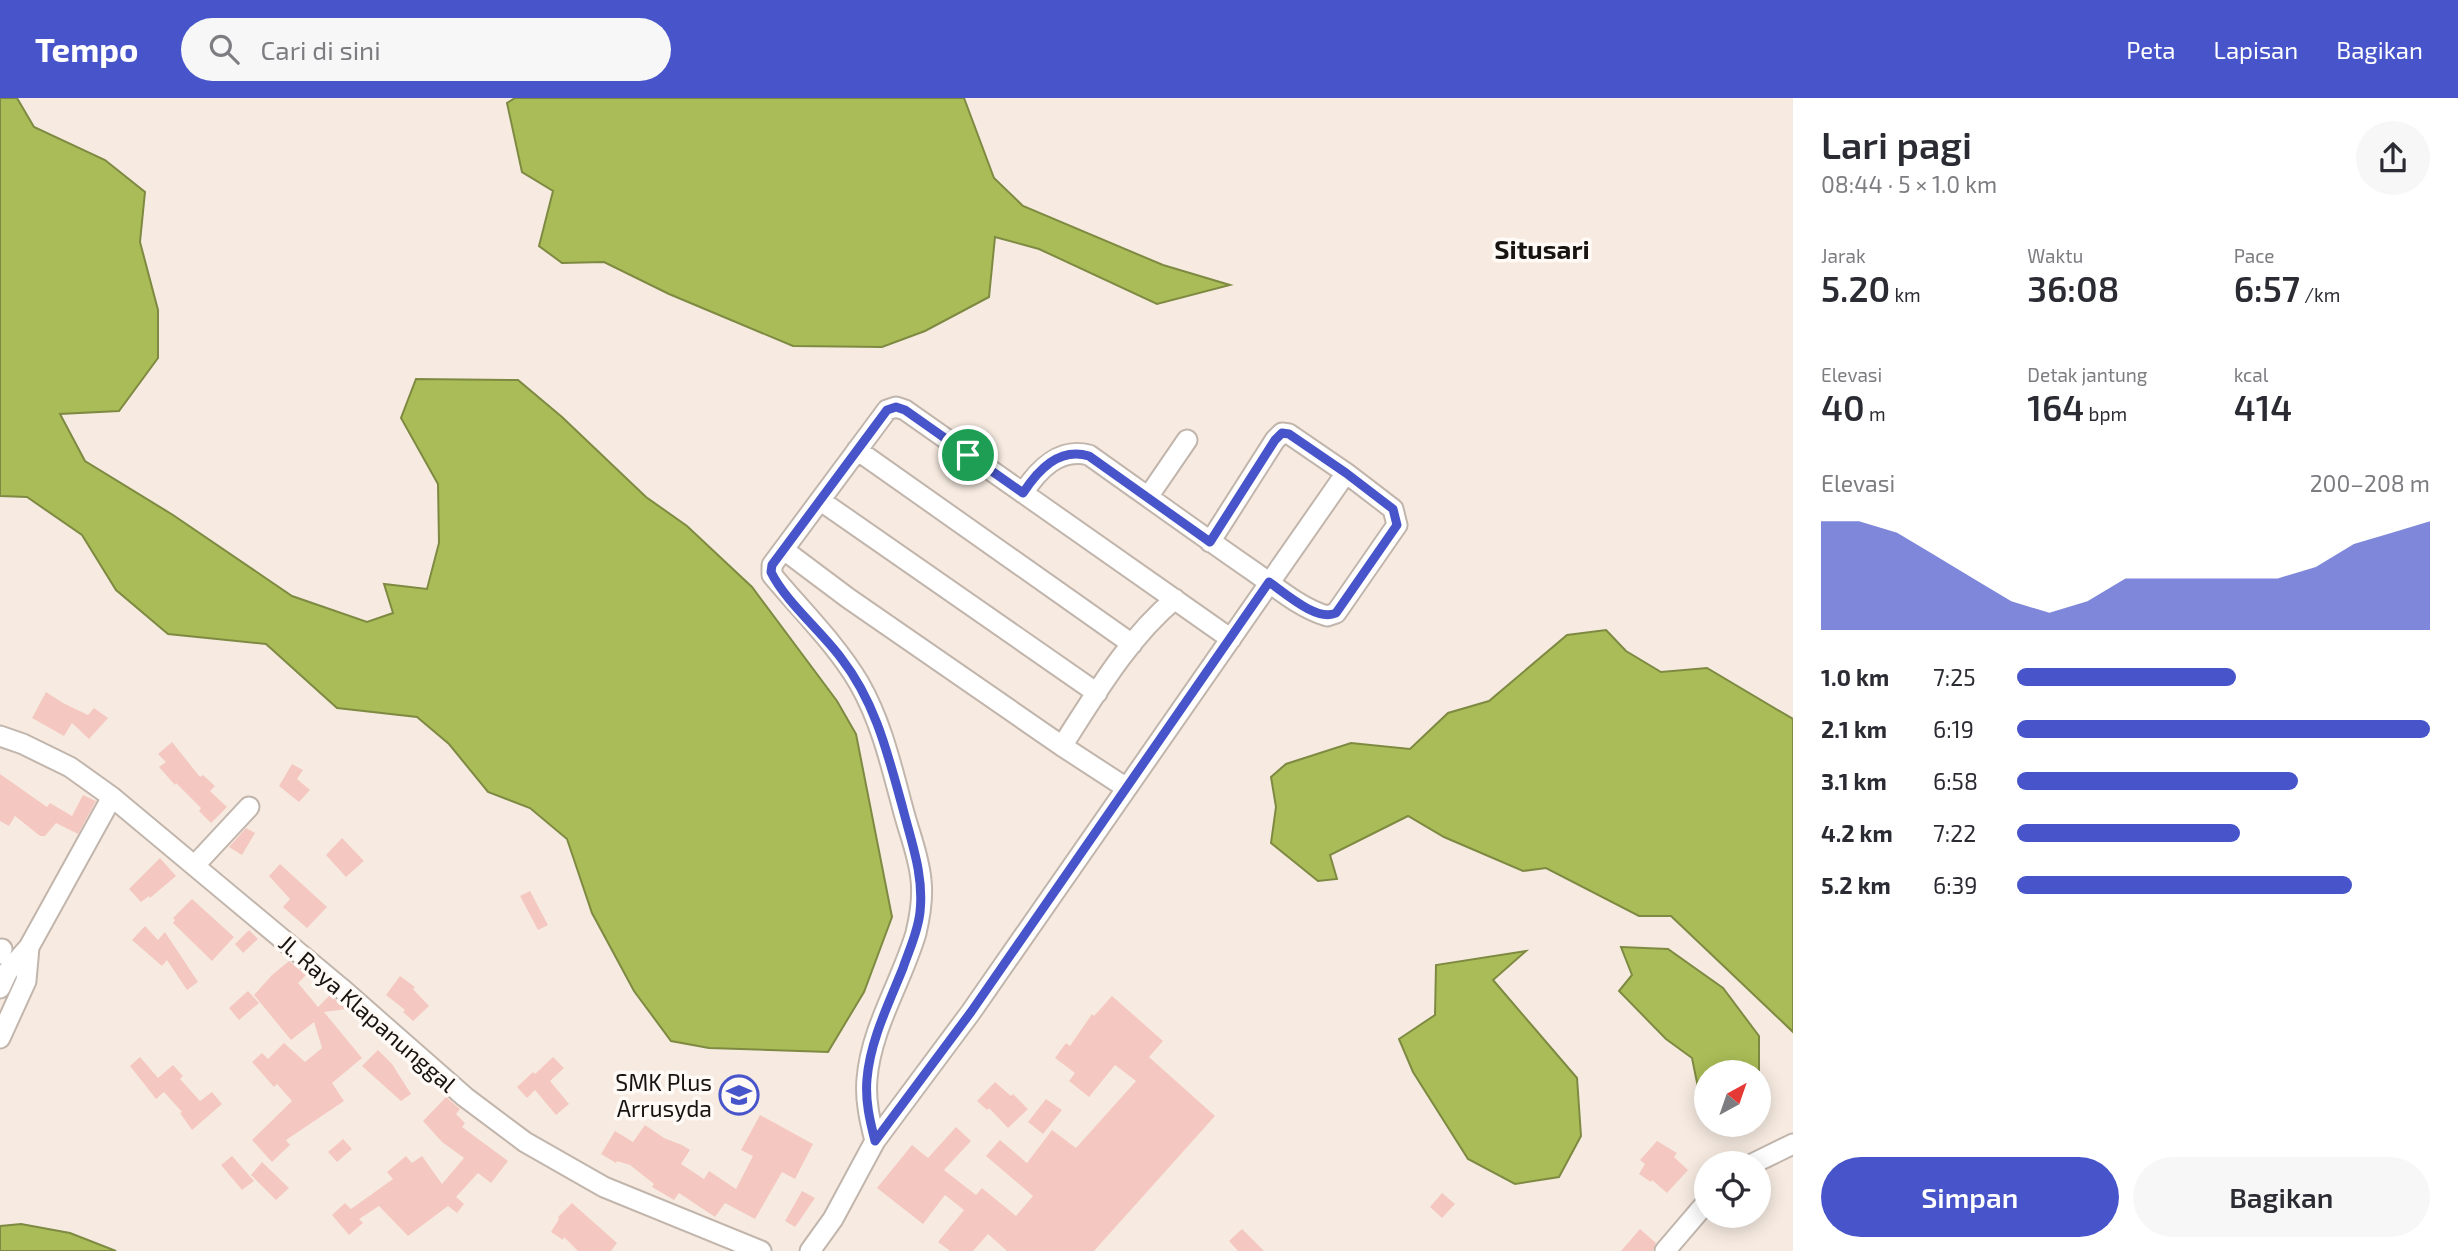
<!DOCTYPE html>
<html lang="id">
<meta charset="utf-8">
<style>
body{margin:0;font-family:"Exo 2",sans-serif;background:#f7f7f7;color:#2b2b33;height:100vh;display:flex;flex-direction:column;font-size:26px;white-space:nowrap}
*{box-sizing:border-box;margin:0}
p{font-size:23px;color:#7c7c81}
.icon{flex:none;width:38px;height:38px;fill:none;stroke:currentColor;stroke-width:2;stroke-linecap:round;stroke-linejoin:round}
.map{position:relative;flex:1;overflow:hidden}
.sheet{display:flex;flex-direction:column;background:#fff;width:665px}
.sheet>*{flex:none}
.needle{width:46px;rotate:40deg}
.fabs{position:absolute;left:1694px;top:962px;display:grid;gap:14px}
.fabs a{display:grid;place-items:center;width:77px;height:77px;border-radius:50%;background:#fff;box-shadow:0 4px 18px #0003;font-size:35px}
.pin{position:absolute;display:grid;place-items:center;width:60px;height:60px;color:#fff;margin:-30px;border:4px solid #fff;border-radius:50%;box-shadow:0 2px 7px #0007}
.round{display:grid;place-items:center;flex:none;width:74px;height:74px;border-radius:37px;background:#f7f7f7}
.summary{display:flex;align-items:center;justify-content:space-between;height:119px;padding:0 28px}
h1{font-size:38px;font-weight:600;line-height:52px}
.figures{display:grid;grid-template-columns:repeat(3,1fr);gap:10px;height:119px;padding:7px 28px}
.figures div{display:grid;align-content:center}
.figures b{font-size:35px;font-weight:600}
.figures small{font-size:19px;font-weight:400}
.figures p{font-size:19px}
.chart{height:196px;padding:14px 28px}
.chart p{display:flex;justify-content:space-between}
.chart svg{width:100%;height:126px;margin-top:7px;fill:#4855ca;opacity:.7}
.action{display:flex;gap:14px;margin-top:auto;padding:14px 28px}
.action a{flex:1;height:80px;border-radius:42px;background:#4855ca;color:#fff;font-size:28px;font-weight:600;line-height:80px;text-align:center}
.action a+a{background:#f7f7f7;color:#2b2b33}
ul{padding:0 28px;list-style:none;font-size:23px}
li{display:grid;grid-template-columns:112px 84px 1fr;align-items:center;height:52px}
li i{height:18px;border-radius:9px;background:#4855ca}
header{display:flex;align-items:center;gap:42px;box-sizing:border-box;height:98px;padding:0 35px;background:#4855ca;color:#fff}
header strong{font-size:33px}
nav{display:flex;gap:38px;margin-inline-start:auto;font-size:24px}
.search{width:490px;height:63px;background:#f7f7f7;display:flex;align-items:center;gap:18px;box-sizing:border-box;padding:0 24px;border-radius:38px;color:#7c7c81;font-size:26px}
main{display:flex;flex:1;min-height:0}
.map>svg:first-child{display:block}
</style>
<header>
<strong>Tempo</strong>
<div class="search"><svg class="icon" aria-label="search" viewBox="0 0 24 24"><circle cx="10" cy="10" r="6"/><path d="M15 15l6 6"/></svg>Cari di sini</div>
<nav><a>Peta</a><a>Lapisan</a><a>Bagikan</a></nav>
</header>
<main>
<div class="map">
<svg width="1793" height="1153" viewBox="0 0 1793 1153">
<rect width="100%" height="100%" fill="#f7ebe1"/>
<path fill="#aabc57" stroke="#7e8a42" stroke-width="2" d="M0,0H17L34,29L105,62L145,94L140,144L158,212V260L119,313L60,316L85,363L173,417L292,498L367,524L393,515L384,486L427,491L439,445L438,386L401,320L416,281L518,282L562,319L646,399L687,428L752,489L837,603L856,636L892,819L864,894L828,954L709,950L671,943L634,893L592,815L567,741L530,710L488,694L449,646L417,619L337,610L266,546L168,536L116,492L82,437L27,399L0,398Z
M515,0H964L994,80L1023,108L1163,167L1230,187L1157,206L1039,151L995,139L989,199L925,233L882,249L793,248L669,196L604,164L562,165L539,148L553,93L522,74L507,5Z
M1606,532L1626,553L1661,574L1707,570L1793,621V934L1671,818H1639L1546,770L1523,773L1444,739L1408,718L1330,757L1337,781L1318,783L1271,745L1276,709L1271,679L1286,666L1351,645L1410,651L1448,615L1489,603L1567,537Z
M1621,849L1668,851L1723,890L1759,938V975H1706V1005L1701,1004L1692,960L1666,941L1619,893L1632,877Z
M1526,853L1493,882L1577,980L1581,1038L1559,1079L1515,1086L1468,1061L1413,974L1399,941L1435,917L1436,867Z
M21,1126L70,1135L116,1153H0V1128Z"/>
<path fill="#f4c8c0" d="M46,594L63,605L88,617L94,610L108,620L89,641L72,625L64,638L32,620Z
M172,644L200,679L203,677L215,688L210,693L227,709L211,725L199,713L201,710L176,685L175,687L159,669L166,664L158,656Z
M292,666L303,672L297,681L310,692L299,704L279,688Z
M0,676L47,709L50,705L72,718L83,697L96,703L78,736L56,725L45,738H40L15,718L9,728L0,723Z
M246,730L255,735L242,757L229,749Z
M342,740L364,763L346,779L326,757Z
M160,760L176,778L150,800L149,798L141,804L129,791Z
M280,766L327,809L307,830L283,809L290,801L269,778Z
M530,793L548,827L538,832L520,798Z
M192,801L234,839L212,863L173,825L175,822L173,820Z
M145,828L158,842L165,834L198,884L187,892L167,862L162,868L132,842Z
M249,832L258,841L243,855L235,846Z
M289,863L306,877L298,885L318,909L330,897L347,911L324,914L362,960L332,985L344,1003L286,1042L290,1047L272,1064L252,1042L292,1003L277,986L274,989L252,964L262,955L268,961L284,945L305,964L322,950L314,924L291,942L254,897L272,877Z
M400,878L415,889L413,891L429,908L413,923L403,914L405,912L386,897Z
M248,893L259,905L239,922L229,910Z
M1112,898L1163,943L1149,959L1215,1018L1094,1153H1007L988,1136L973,1153H950L938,1144L964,1112L945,1097L923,1126L877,1090L912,1047L928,1060L956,1029L971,1043L944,1072L976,1097L982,1090L1016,1118L1033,1098L986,1058L1000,1042L1027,1065L1052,1032L1076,1050L1136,983L1115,967L1089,999L1069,983L1075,975L1055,960L1066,945L1070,948L1092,916L1094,918Z
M378,952L392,966L411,996L401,1003L362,968Z
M140,959L158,980L173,967L183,978L180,981L200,1003L212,994L222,1006L192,1032L180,1015L182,1014L164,994L156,1001L130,968Z
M553,959L564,970L550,983L569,1006L556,1017L535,992L527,1000L517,989L533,974L535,976Z
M995,984L1011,998L1013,996L1028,1011L1008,1030L989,1010L987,1012L977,1003Z
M446,999L460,1011L456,1016L465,1025L462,1029L508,1063L491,1085L478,1075L456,1099L464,1106L457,1115L448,1108L408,1138L379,1108L359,1121L363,1125L349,1137L332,1117L345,1105L351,1111L393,1081L387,1074L406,1058L412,1065L422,1058L442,1086L464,1060L442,1044L423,1023Z
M1046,1001L1062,1012L1043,1036L1028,1024Z
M760,1017L813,1046L795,1081L782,1074L755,1121L725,1105L715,1119L679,1095L674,1102L652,1089L654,1086L630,1067L617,1063L616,1065L601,1056L615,1033L633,1044L645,1027L664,1040L682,1047L690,1052L681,1066L704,1081L709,1073L736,1091L753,1058L741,1052Z
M343,1041L352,1051L337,1064L328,1054Z
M1657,1043L1677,1055L1674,1059L1688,1072L1667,1095L1652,1082L1651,1084L1639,1076L1645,1066L1640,1062Z
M232,1058L254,1083L242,1092L221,1067Z
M262,1064L289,1090L276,1102L251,1077Z
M802,1093L815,1100L795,1129L785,1123Z
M1442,1095L1455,1106L1442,1120L1430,1109Z
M572,1105L617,1145L611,1153H578L564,1139L563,1142L551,1134L559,1121L558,1119Z
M1242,1131L1264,1153H1238L1229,1143Z
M1640,1131L1656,1145L1653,1153H1621Z"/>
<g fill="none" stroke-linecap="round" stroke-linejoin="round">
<g stroke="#c1b5ac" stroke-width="23">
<path id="minor" d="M857,352L1132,546
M1023,395C1038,372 1059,349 1089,357C1144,396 1198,435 1253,473C1276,489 1300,510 1327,518L1336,515L1397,427L1393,411L1346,375L1289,336L1282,335L1275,342L1210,444
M1148,399L1187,342
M821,403L1097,595
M784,452L848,500L1062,648C1095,597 1128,540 1175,501
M0,638L23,646L70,669L112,699L341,890L465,999L525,1044L604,1089L761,1153
M1062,648L1125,689
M195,767L249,709
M0,856L2,851
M0,890L8,873L29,849L112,699
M0,940L26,883L29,849
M875,1043C870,1023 865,1002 867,981C871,930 902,883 916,835C920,818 923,799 921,782C919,759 910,737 904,715C892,671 882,625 859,585C836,546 801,512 772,477V467L887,312L896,309L905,312L1231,541
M1752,1066L1793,1046
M810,1153L833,1121L875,1043L971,914L1346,375
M1665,1153L1706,1105"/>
</g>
<use href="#minor" stroke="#fff" stroke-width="19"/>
</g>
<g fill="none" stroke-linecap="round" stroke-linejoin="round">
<g stroke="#fff" stroke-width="14">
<path id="route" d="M896,309L905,312L1023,395C1038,372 1059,349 1089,358L1210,444L1275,342L1282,335L1289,336L1346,375L1393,411L1397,427L1336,515C1317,524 1285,495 1269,484L971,914L875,1043C870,1023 865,1003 867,981C870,943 889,905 903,870C909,852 918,834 920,814C924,778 912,746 903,711C888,657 876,605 841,560C821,533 785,503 771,474L772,467L887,312Z"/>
</g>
<use href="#route" stroke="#4855ca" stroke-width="9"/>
</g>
<defs>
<g id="school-ring" transform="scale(2.0125)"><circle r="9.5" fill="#fffaf6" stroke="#4855ca" stroke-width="1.5"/><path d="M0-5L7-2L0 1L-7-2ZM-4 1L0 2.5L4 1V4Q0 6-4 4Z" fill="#4855ca"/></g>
</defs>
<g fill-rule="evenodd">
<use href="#school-ring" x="739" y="997"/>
</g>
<g text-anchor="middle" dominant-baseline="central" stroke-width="7" stroke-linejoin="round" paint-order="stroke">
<g font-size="23" fill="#181411" stroke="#fffaf6">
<text transform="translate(368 915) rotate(41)">Jl. Raya Klapanunggal</text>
</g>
<g font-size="23" fill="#181411" stroke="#fffaf6" text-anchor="end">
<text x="712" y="984">SMK Plus<tspan x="712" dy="26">Arrusyda</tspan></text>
</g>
<g font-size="26" font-weight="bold" fill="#181411" stroke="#fffaf6">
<text x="1542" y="150">Situsari</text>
</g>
</g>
</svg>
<div class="fabs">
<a><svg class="needle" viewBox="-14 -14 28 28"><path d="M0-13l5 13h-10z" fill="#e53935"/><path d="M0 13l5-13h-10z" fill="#7c7c81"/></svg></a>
<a><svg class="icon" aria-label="locate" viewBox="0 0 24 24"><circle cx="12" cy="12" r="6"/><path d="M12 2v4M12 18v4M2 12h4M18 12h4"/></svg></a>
</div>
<div class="pin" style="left:968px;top:357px;background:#1e9e55"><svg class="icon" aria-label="arrive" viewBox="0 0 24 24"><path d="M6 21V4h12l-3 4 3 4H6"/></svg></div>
</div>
<section class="sheet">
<div class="summary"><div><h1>Lari pagi</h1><p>08:44 · 5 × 1.0 km</p></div><a class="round"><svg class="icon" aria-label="share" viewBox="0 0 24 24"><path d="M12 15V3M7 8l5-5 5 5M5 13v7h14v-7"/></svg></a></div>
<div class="figures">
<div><p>Jarak</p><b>5.20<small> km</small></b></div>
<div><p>Waktu</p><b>36:08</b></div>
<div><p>Pace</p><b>6:57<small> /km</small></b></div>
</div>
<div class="figures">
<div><p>Elevasi</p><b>40<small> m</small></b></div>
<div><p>Detak jantung</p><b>164<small> bpm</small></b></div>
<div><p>kcal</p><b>414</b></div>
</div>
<div class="chart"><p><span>Elevasi</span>200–208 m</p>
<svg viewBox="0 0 160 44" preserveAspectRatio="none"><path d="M0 44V6L10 6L20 10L30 18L40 26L50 34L60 38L70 34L80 26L90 26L100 26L110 26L120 26L130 22L140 14L150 10L160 6V44z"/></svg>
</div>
<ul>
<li><b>1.0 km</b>7:25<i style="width:53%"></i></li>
<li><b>2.1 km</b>6:19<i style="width:100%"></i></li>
<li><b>3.1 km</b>6:58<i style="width:68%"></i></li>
<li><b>4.2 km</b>7:22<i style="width:54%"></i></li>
<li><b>5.2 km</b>6:39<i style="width:81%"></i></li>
</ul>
<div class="action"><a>Simpan</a><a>Bagikan</a></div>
</section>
</main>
